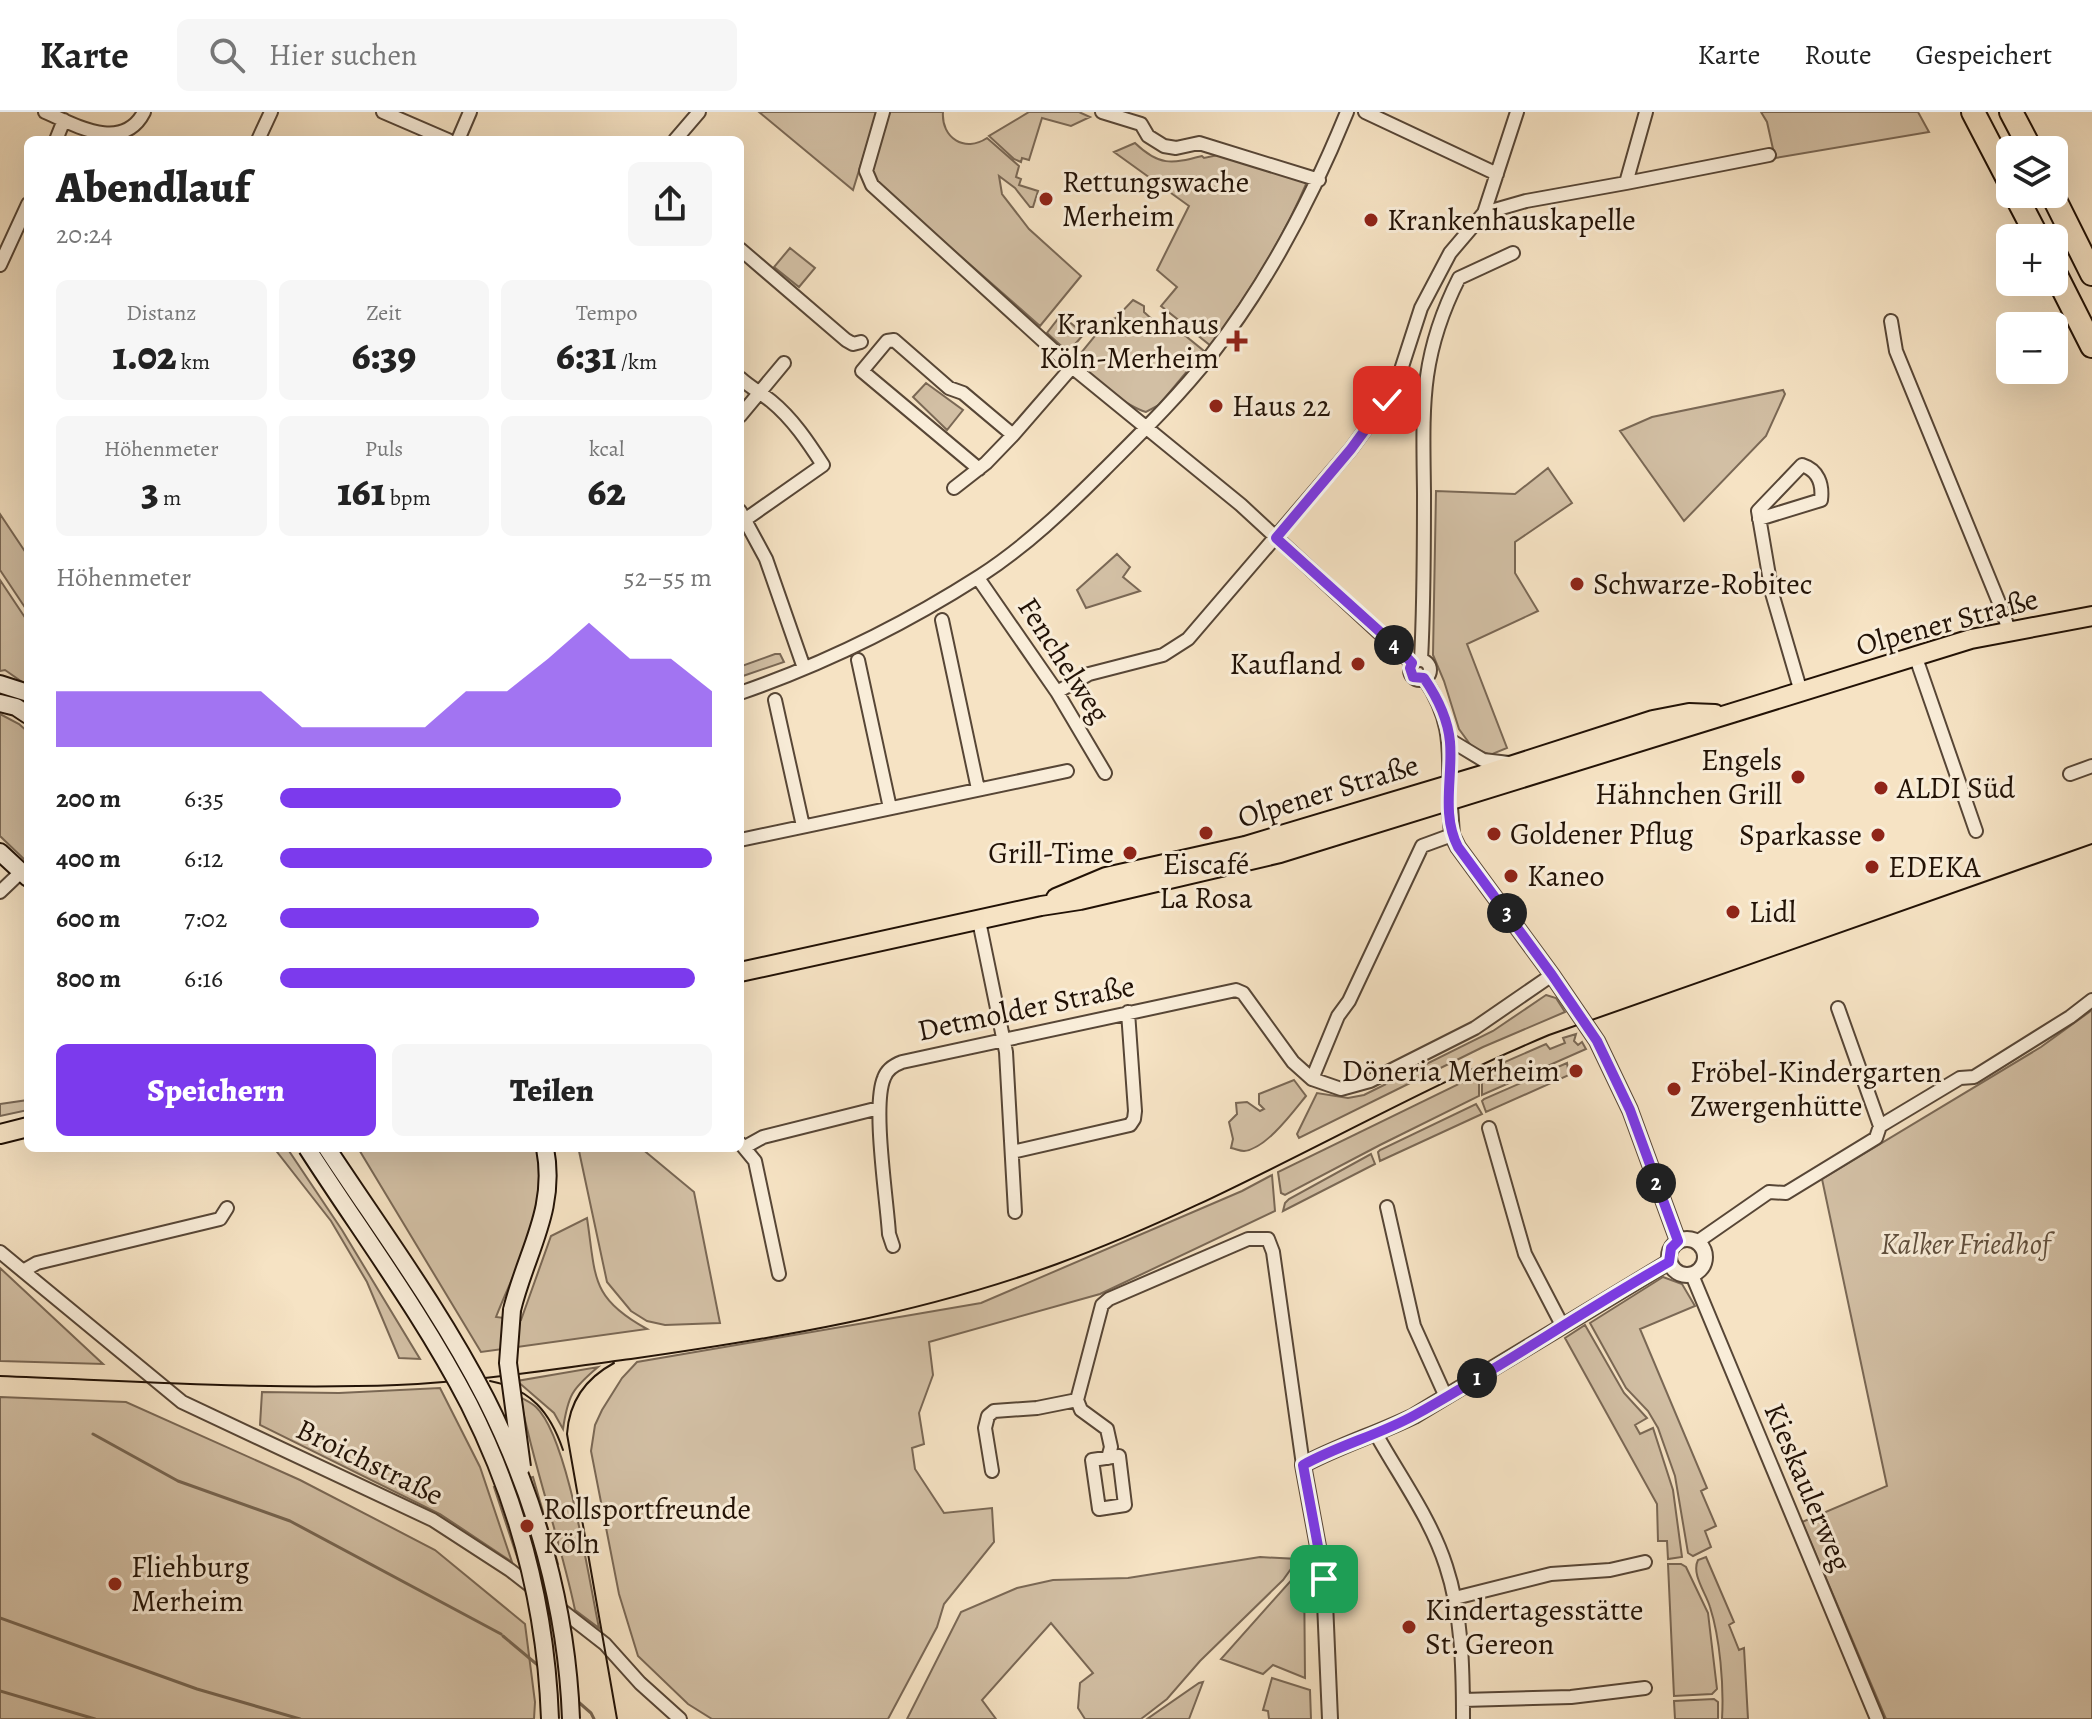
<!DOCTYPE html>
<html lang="de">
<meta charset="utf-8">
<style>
body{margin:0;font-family:Alegreya,serif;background:#f6f6f6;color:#222;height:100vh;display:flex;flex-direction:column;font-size:30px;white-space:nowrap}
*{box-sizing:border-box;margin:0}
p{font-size:26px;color:#767676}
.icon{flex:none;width:44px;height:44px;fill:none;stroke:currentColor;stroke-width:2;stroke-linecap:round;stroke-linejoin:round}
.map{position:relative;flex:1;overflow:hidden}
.panel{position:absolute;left:24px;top:24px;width:720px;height:1016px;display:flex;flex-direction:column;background:#fff;border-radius:12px;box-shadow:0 8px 32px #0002}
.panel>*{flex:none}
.controls{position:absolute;left:1996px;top:24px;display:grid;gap:16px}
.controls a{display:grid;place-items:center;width:72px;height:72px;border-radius:12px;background:#fff;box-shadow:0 8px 32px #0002;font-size:40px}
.pin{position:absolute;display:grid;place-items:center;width:68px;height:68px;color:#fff;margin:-34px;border-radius:16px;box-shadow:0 4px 12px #0006}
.km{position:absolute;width:40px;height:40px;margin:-20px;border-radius:50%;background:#222;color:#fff;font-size:22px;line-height:40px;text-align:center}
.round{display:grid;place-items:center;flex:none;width:84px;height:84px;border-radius:12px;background:#f6f6f6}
.head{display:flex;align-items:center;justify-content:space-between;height:136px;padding:0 32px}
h1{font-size:44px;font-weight:800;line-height:60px}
.stats{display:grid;grid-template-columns:repeat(3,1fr);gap:12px;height:136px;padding:8px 32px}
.stats div{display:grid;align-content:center;border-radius:12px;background:#f6f6f6;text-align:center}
.stats b{font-size:40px;font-weight:800}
.stats small{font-size:22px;font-weight:400}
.stats p{font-size:22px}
.chart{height:224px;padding:16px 32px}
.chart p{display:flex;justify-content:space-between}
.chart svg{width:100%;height:144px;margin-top:8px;fill:#7c3aed;opacity:.7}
.button{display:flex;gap:16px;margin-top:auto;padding:16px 32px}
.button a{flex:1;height:92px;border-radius:12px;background:#7c3aed;color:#fff;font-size:32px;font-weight:800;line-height:92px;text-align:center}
.button a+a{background:#f6f6f6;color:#222}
ul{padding:0 32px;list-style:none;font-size:26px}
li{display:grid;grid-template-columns:128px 96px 1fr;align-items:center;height:60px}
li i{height:20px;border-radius:10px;background:#7c3aed}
header{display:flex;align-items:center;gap:48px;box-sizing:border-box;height:112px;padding:0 40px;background:#fff;border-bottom:2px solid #e0e0e0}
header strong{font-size:38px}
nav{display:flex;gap:44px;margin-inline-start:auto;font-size:28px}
.search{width:560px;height:72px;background:#f6f6f6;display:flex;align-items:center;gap:20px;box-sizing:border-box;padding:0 28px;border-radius:12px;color:#767676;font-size:30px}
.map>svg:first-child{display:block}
</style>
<header>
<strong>Karte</strong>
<div class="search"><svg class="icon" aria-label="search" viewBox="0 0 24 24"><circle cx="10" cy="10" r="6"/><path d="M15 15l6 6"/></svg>Hier suchen</div>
<nav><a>Karte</a><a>Route</a><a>Gespeichert</a></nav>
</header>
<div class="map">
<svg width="2092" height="1607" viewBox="0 0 2092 1607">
<rect width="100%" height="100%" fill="#f6e3c4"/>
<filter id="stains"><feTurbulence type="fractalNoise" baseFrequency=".0025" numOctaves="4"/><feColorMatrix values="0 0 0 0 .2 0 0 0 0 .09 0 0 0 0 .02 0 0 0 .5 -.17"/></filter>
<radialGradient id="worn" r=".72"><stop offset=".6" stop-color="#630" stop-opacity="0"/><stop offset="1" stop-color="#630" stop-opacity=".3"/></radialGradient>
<path fill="#d2bfa4" stroke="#7a6855" stroke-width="2" d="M759,0H877L853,78Z
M889,0H943C941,26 965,41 987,26L1019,54L1016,65L1021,67L1019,73L1038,79L1033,95H1030L1015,76L999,64L1002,82L1029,117L1081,164L1040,214L875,69L872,55Z
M1029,0H1079L1090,5L1071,14L1042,6L1029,48L1022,46L1021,50L1014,47L989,24Z
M1761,0H1918L1929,20L1775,46L1767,10Z
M1135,31C1159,54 1171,52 1202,44L1204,46L1218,43L1307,70C1281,131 1249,180 1211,234L1161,194L1177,175L1157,158L1189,94L1114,40Z
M790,136L815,156L799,175L774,155Z
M1133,188L1144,194V200L1155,210L1166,208L1204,239L1159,293L1146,300C1126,294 1087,264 1076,247L1107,209L1116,206Z
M1061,203L1084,222L1068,240L1047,221Z
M926,271L963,298L947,318L913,285Z
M1783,278L1785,282L1766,324L1684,409L1620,319L1652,305Z
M1548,356L1572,391L1515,430V461L1538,499L1467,532L1507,636L1490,643L1472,635L1459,617L1444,569L1433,543L1436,379L1515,382Z
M0,402L28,444V500L0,458Z
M1117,442L1130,455L1123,465L1140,479L1086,496L1077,478Z
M0,468L28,510V574L5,558L0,559Z
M775,542H780L784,550L740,565V548L742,554Z
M0,602L19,612L28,620V751L0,724Z
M1546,883L1556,886L1565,900L1483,935L1299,1026L1297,1022L1317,981L1348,986L1364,983L1493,919Z
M2092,898V1607H1886L1802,1410L1887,1374L1822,1067L2041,935Z
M1576,922L1574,929L1578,933L1582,930L1586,937L1482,983V960L1546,932L1550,937L1565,931L1563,926Z
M1567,951L1569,963L1486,1000L1482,989L1484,987Z
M1479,962V984L1380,1033L1285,1083L1281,1081L1278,1060Z
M1294,968L1306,984C1293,1000 1266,1037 1244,1039C1240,1039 1236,1037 1231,1036L1233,1027L1229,1010L1237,1002L1236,991L1247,990L1260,999L1264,997L1259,992V982Z
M28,988V998L0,1004V992Z
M1476,992L1482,1002L1380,1049L1378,1040L1380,1038Z
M274,1036H287L342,1118L420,1247L399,1246L367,1170L331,1109Z
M358,1036H537C552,1095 517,1151 496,1205L521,1208L551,1124L587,1106C596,1165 590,1186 647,1217L481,1240Z
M586,1036H641L694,1080L720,1211L665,1213L647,1209L631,1199L607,1170L579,1039Z
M1371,1042L1375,1052L1283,1099L1285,1091L1289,1087Z
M1272,1063L1275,1099L1100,1182L929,1230L933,1263L919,1301L924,1332L912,1336L915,1357L944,1401L992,1396L994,1430L944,1492L937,1515L888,1607H712L688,1592L638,1544L619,1482L591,1339L595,1313L602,1298L622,1266L637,1250L981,1191L1242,1079Z
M0,1156L103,1252L0,1249Z
M1663,1165L1682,1172L1695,1194L1640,1217L1707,1376L1701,1379L1716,1414L1705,1419L1711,1435L1693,1444L1688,1441L1675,1364L1658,1316L1648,1299L1626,1276L1590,1211Z
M1585,1213L1624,1281L1647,1306L1635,1313L1640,1322L1653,1316L1673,1378L1682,1445L1668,1447L1667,1429H1658L1657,1392L1565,1226Z
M598,1255C572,1277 568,1283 563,1317L554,1301L517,1269Z
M440,1276L480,1355L512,1450L440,1402L260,1313L262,1280L339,1281Z
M0,1285L126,1290L300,1368L435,1438L525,1512L535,1590L534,1607H0Z
M520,1285C525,1288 532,1291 536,1295C568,1325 589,1469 599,1516L575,1498C560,1426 534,1357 520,1285Z
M533,1365L558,1452L521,1457L494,1375Z
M1260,1445L1298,1447L1283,1468L1200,1549L1167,1587L1141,1607H1085L1078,1596L1080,1571L1093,1561L1051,1511L982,1588L996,1607H907L961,1500L1017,1476L1053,1468L1128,1466Z
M1706,1445L1734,1510L1729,1513L1739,1538L1744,1536L1748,1607H1722C1724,1574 1720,1526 1710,1495C1706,1481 1691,1462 1698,1448Z
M1668,1452H1681L1686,1455L1708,1501L1717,1577L1712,1582L1674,1584Z
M1304,1454L1305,1566L1273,1553L1263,1562L1221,1547Z
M1272,1566L1310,1578L1311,1607H1269L1268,1599L1263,1598Z
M1203,1570L1189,1607H1147L1199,1571Z
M1714,1587L1718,1590V1607H1675L1674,1589Z"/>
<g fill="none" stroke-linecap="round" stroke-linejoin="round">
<path stroke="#766551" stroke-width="3" d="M93,1322L178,1369L290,1409L501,1522
M0,1506L197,1577L300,1607
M503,1524L540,1555
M0,1579L95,1607
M575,1587L591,1601L594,1607"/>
<g stroke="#574636" stroke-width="16">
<path id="minor" d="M45,0C75,13 123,41 144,0
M383,0L448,28
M883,0L866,59L872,73L1072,255L1241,393L1412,551
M1102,0L1141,12L1148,24L1164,34L1176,36L1199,31L1319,68
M1365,0L1497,62
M56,28L64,8
M258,28L271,0
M458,28L470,0
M675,28L699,0
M1626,71L1769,43
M1484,101L1526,89L1626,71L1646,0
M740,137L846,228L853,232L861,230
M0,153L28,92
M1891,209L1896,239L2000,493L2009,518
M740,266C750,275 761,281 771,289C793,307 808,330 823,353L746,407
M740,304L784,251
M979,357L862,259L887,229L894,228L949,276L963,281L1013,323L1072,255
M954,376L986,351L1013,323
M740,399L766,447L804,556
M1759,407L1821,388C1823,372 1818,358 1802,353L1758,399L1772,481L1801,580
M978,466L1057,580L1105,661
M942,508L978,677
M1915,543L1976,719
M858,548L890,696
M1421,548C1424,492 1424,437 1424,381C1423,296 1419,245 1459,166L1513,141
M1410 558a10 10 0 1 1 20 0a10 10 0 1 1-20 0Z
M1424,566C1449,603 1450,630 1449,673
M1057,580L1089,562L1163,543L1188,527L1351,337L1387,288L1399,264L1421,196L1450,141L1484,101L1517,0
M740,581C824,552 905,512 980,464C1025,435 1066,396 1104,358C1141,321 1179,284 1211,243C1269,169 1312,86 1347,0
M775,588L803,714
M1450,628L1483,648L1509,651
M2070,662L2092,654
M740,728L1067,659
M0,780L21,760
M979,809L1006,940L1015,1100
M1838,896L1880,1014
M1312,967L1338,904L1349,889L1422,734L1452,723
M1489,1016L1525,1142L1562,1213
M741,1032L755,1049L779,1162
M745,1035L763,1025L879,996
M1012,1040L1130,1013L1134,1007L1135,999L1128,900
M1387,1095L1414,1214L1446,1285
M1697,1130L1769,1080L1786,1081L1876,1026L1880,1014L1960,966L1974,965L2070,905L2092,888
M893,1134L889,1122C887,1088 872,994 884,966C887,957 894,953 902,950L1236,878L1243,881L1293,950L1312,967L1341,977L1370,969L1475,916L1552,863
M0,1140L182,1290L433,1408L510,1458L605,1532L640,1571L680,1607
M23,1159L37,1151L220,1107L227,1096
M1692,1163L1877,1607
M1376,1322C1400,1365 1431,1407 1446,1454C1462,1502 1463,1556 1463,1607
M1119,1344L1125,1393L1099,1397L1092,1348Z
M1108,1346L1111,1335L1107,1317L1081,1298L1077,1288L1102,1193L1109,1187L1248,1127H1268L1273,1140L1303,1353
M992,1359L985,1316L988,1304L994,1299L1037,1296L1077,1288
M1455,1486L1551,1462L1610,1458L1645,1450
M1463,1588L1571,1585L1645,1576"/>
</g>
<g stroke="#574636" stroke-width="18">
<path id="tertiary" d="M1449,680L1452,723L1458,735L1552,863L1597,929L1630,998L1678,1129
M1669 1145a18 18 0 1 1 36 0a18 18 0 1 1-36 0Z
M1330,1607L1324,1467L1303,1353C1338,1334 1377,1322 1414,1304L1669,1150"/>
</g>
<g stroke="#221206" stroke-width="20">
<path id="secondary" d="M0,572L28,581
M0,591L16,595L28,603
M0,740L28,766
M512,1198C526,1140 557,1098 545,1036"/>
</g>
<g stroke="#221206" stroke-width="22">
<path id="primary" d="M1056,786L1106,765L1245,734L1482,663L1653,608L1689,601L1715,602
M740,860L1041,794L1080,788L1280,741L1971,527L2092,504
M0,1022L28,1015"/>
</g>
<g stroke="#221206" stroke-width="26">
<path id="motorway" d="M1973,0L2010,71
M2011,0L2031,38
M2015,82L2038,126
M2052,82L2092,162
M2054,159L2092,234"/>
</g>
<use href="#minor" stroke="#f9edd9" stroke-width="12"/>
<use href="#tertiary" stroke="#f9edd9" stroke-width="14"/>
<use href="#secondary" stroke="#f9edd9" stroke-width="16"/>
<use href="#primary" stroke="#f6e3c4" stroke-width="18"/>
<use href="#motorway" stroke="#f6e3c4" stroke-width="22"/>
<path stroke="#221206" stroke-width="2" d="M614,1251C586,1266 569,1290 567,1322L617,1607
M0,1264C132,1269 265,1278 397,1273C475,1270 553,1257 631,1247C778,1226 917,1203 1057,1152C1227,1090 1382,993 1549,923L2092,732
M490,1269C531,1277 550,1300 563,1338"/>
<g stroke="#221206" stroke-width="20" stroke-linecap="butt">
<path id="secondary-bridge" d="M307,1036C361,1120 423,1203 469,1292C519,1391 546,1497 550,1607
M327,1036C381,1118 441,1199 486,1287C536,1386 567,1496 571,1607
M512,1198L508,1251L522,1355"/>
</g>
<use href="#secondary-bridge" stroke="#f9edd9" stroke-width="16"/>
</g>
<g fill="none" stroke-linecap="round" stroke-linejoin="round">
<g stroke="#fff" stroke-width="16">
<path id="route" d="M1324,1467L1303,1353C1339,1333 1379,1323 1415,1303C1501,1255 1583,1199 1669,1150L1671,1136L1678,1129L1630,998L1597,929L1552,863L1458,735C1441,702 1453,665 1450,630C1448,607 1437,585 1424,566L1413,565L1410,556L1412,551L1399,537L1276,426L1351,337L1387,288"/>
</g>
<use href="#route" stroke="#7c3aed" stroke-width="10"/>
</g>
<g fill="#8f2418" stroke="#f9edd9" stroke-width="3">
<circle cx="1046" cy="87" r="8"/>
<circle cx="1371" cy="108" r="8"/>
<path d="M1233 217h8v8h8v8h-8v8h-8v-8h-8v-8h8z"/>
<circle cx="1216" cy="294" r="8"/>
<circle cx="1577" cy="472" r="8"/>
<circle cx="1358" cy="552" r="8"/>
<circle cx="1798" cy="665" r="8"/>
<circle cx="1881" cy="676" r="8"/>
<circle cx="1206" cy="721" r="8"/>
<circle cx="1494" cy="722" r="8"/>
<circle cx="1878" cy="723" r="8"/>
<circle cx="1130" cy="741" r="8"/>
<circle cx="1872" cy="755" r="8"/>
<circle cx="1511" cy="764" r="8"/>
<circle cx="1733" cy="800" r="8"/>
<circle cx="1576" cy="959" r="8"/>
<circle cx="1674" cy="977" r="8"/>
<circle cx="527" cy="1414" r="8"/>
<circle cx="115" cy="1472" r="8"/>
<circle cx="1409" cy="1515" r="8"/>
</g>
<g text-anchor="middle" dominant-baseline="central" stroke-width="6" stroke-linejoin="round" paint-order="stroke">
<g font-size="30" fill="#221206" stroke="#f9edd9" text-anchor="start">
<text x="1062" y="70">Rettungswache<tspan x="1062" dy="34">Merheim</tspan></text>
<text x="1387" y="108">Krankenhauskapelle</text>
<text x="1219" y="212" text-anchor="end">Krankenhaus<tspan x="1219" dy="34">Köln-Merheim</tspan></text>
<text x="1232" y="294">Haus 22</text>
<text x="1593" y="472">Schwarze-Robitec</text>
<text x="1342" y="552" text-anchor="end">Kaufland</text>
<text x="1782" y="648" text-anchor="end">Engels<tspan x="1782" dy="34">Hähnchen Grill</tspan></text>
<text x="1897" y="676">ALDI Süd</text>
<text x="1510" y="722">Goldener Pflug</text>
<text x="1862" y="723" text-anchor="end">Sparkasse</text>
<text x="1114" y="741" text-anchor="end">Grill-Time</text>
<text x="1206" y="752" text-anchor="middle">Eiscafé<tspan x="1206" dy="34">La Rosa</tspan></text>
<text x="1888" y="755">EDEKA</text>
<text x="1527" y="764">Kaneo</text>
<text x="1749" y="800">Lidl</text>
<text x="1560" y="959" text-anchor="end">Döneria Merheim</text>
<text x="1690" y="960">Fröbel-Kindergarten<tspan x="1690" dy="34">Zwergenhütte</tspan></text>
<text x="543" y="1397">Rollsportfreunde<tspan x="543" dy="34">Köln</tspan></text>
<text x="131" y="1455">Fliehburg<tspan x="131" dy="34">Merheim</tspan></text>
<text x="1425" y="1498">Kindertagesstätte<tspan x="1425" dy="34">St. Gereon</tspan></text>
</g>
<g font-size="30" fill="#221206" stroke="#f9edd9">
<text transform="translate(1947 510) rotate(-15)">Olpener Straße</text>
<text transform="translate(1064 548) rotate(57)">Fenchelweg</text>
<text transform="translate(1328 679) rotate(-17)">Olpener Straße</text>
<text transform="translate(1026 896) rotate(-12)">Detmolder Straße</text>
<text transform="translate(370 1350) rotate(26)">Broichstraße</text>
<text transform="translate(1808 1375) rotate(67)">Kieskaulerweg</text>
</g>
<g font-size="30" font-style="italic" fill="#604f3d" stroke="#f9edd9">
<text x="1965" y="1132">Kalker Friedhof</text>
</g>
</g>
<rect width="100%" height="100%" filter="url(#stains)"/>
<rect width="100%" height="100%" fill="url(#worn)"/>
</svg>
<div class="controls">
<a><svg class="icon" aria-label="layers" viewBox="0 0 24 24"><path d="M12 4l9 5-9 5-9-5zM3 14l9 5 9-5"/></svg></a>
<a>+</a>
<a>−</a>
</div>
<div class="pin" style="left:1324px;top:1467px;background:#1e9e55"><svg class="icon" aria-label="arrive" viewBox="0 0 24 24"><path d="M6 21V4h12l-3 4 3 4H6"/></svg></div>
<div class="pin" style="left:1387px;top:288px;background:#d93025"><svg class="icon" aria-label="check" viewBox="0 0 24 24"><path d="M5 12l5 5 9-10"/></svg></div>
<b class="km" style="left:1477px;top:1266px">1</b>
<b class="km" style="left:1656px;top:1071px">2</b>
<b class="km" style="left:1507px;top:801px">3</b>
<b class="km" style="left:1394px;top:533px">4</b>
<section class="panel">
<div class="head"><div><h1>Abendlauf</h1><p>20:24</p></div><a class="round"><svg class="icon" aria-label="share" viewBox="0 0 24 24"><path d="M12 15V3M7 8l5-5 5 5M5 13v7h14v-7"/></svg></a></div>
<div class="stats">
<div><p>Distanz</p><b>1.02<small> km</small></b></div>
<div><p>Zeit</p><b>6:39</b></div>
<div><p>Tempo</p><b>6:31<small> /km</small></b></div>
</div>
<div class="stats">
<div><p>Höhenmeter</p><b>3<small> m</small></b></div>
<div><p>Puls</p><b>161<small> bpm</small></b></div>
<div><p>kcal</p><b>62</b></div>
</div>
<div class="chart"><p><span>Höhenmeter</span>52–55 m</p>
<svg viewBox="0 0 160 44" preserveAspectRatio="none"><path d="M0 44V27L10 27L20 27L30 27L40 27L50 27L60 38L70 38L80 38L90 38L100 27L110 27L120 17L130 6L140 17L150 17L160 27V44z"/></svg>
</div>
<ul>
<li><b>200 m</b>6:35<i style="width:79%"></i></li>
<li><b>400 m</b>6:12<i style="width:100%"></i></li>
<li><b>600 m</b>7:02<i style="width:60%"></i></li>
<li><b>800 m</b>6:16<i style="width:96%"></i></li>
</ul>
<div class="button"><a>Speichern</a><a>Teilen</a></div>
</section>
</div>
